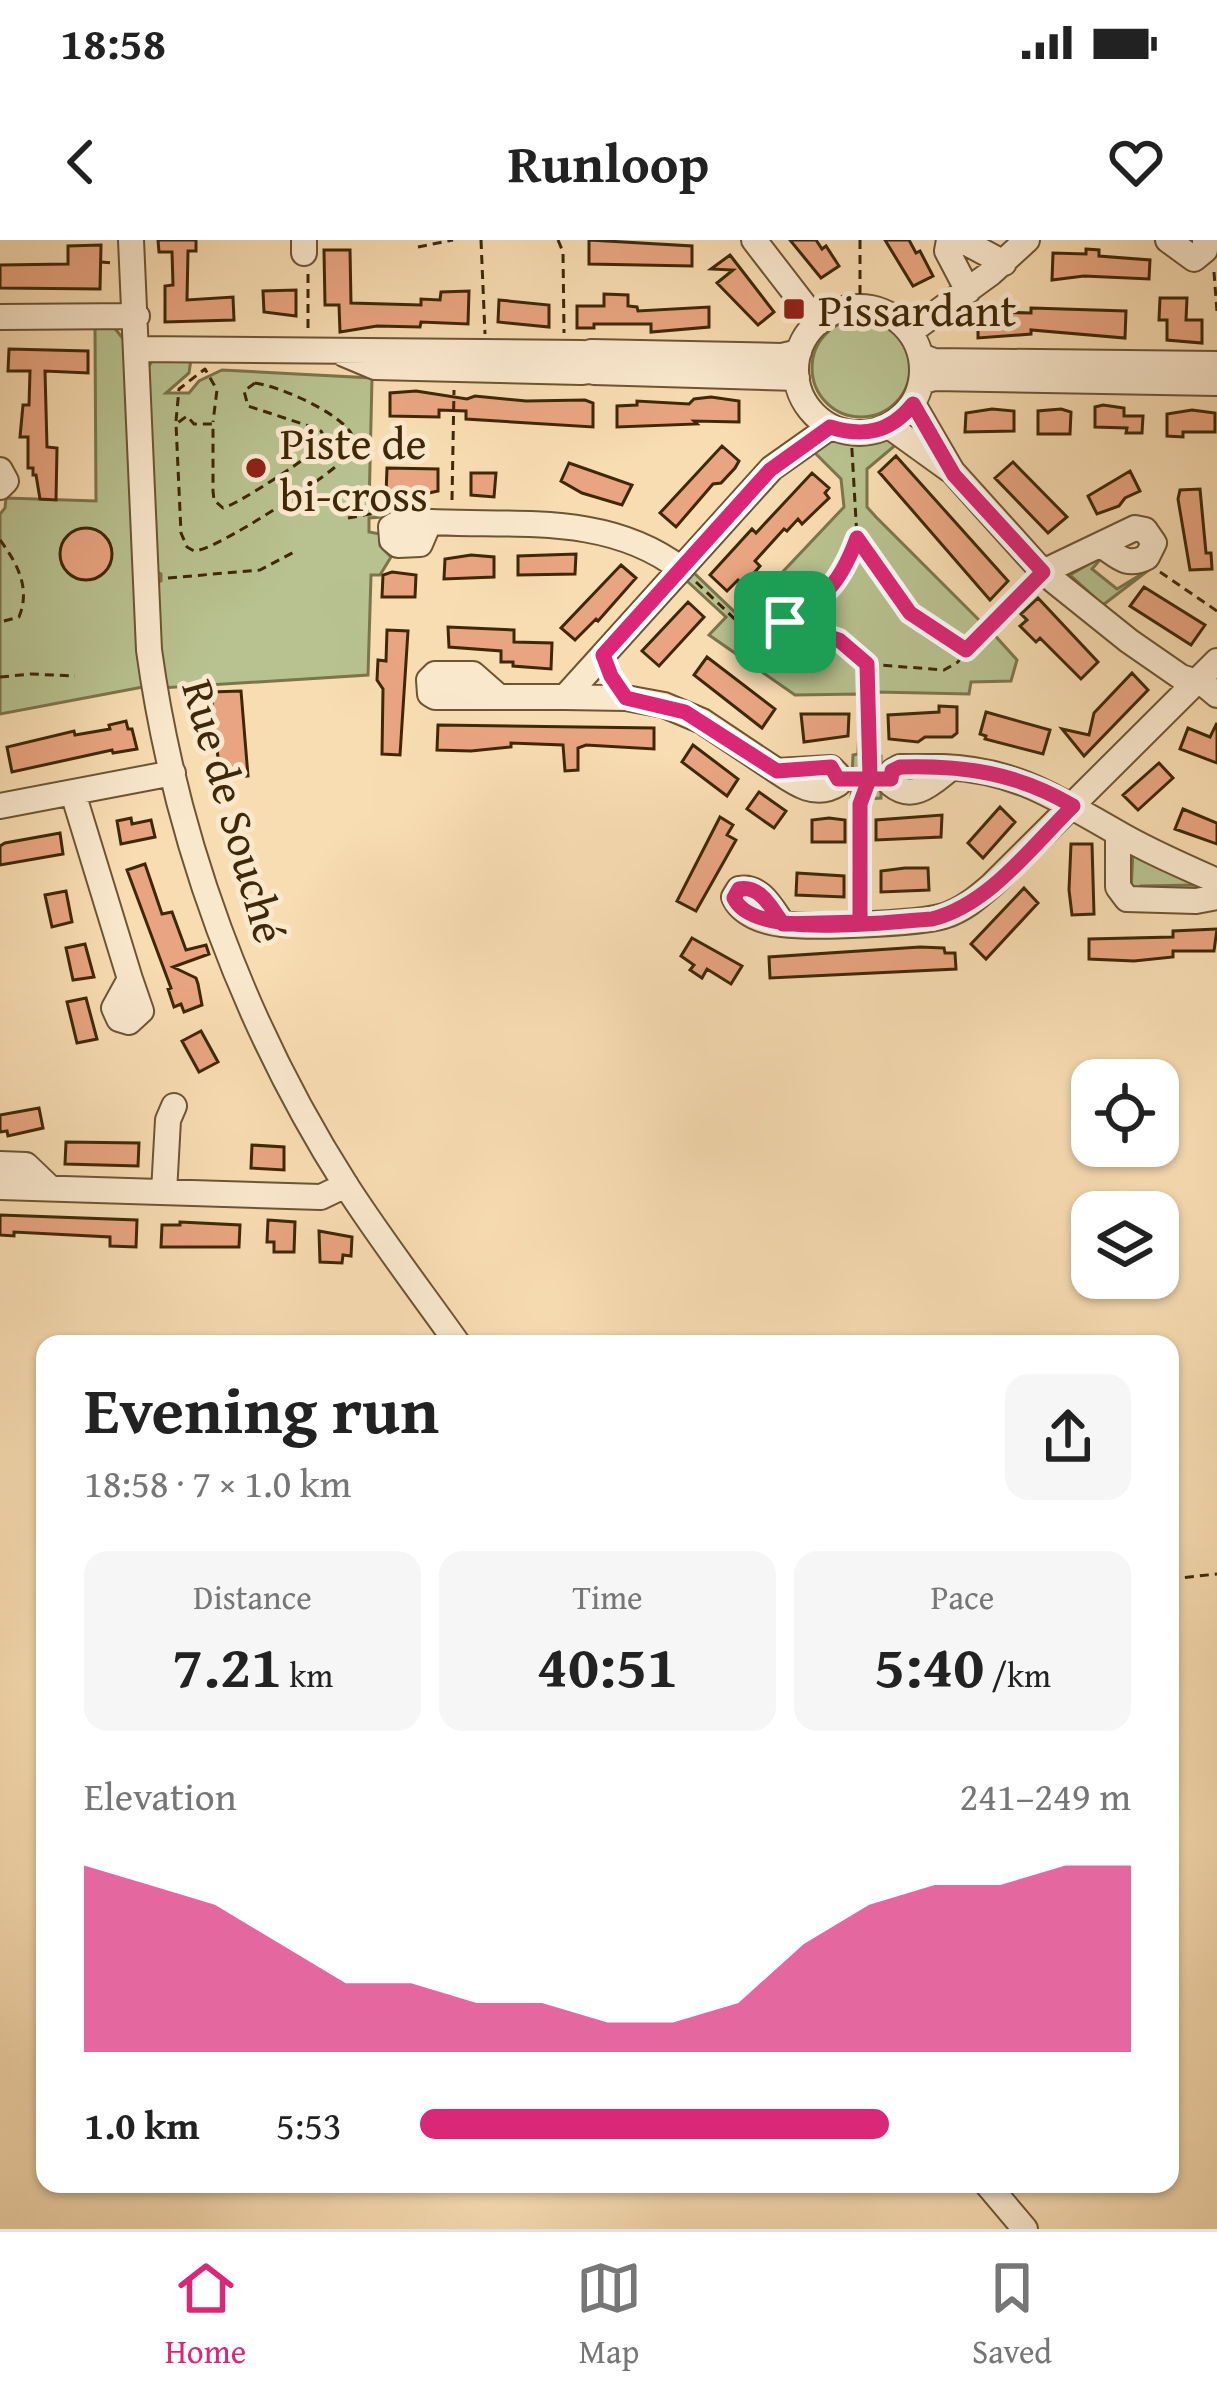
<!DOCTYPE html>
<meta charset="utf-8">
<style>
body{margin:0;font-family:"Gentium Book Plus",serif;background:#f6f6f6;color:#222;height:100vh;display:flex;flex-direction:column;font-size:45px;white-space:nowrap}
*{box-sizing:border-box;margin:0}
p{font-size:39px;color:#767676}
.icon{flex:none;width:66px;height:66px;fill:none;stroke:currentColor;stroke-width:2;stroke-linecap:round;stroke-linejoin:round}
.map{position:relative;flex:1;overflow:hidden}
.drawer{position:absolute;left:36px;top:1095px;width:1143px;height:858px;display:flex;flex-direction:column;background:#fff;border-radius:24px;box-shadow:0 3px 9px #0004}
.drawer>*{flex:none}
.controls{position:absolute;left:1071px;top:819px;display:grid;gap:24px}
.controls a{display:grid;place-items:center;width:108px;height:108px;border-radius:24px;background:#fff;box-shadow:0 3px 9px #0004;font-size:60px}
.pin{position:absolute;display:grid;place-items:center;width:102px;height:102px;color:#fff;margin:-51px;border-radius:24px;box-shadow:0 6px 18px #0006}
.round{display:grid;place-items:center;flex:none;width:126px;height:126px;border-radius:24px;background:#f6f6f6}
.overview{display:flex;align-items:center;justify-content:space-between;height:204px;padding:0 48px}
h1{font-size:66px;font-weight:600;line-height:90px}
.stats{display:grid;grid-template-columns:repeat(3,1fr);gap:18px;height:204px;padding:12px 48px}
.stats div{display:grid;align-content:center;border-radius:24px;background:#f6f6f6;text-align:center}
.stats b{font-size:60px;font-weight:600}
.stats small{font-size:33px;font-weight:400}
.stats p{font-size:33px}
.chart{height:336px;padding:24px 48px}
.chart p{display:flex;justify-content:space-between}
.chart svg{width:100%;height:216px;margin-top:12px;fill:#db2777;opacity:.7}
ul{padding:0 48px;list-style:none;font-size:39px}
li{display:grid;grid-template-columns:192px 144px 1fr;align-items:center;height:90px}
li i{height:30px;border-radius:15px;background:#db2777}
.status{display:flex;justify-content:space-between;align-items:center;height:84px;padding:0 60px;background:#fff;direction:ltr}
.status svg{height:33px;fill:currentColor}
header{display:flex;justify-content:space-between;align-items:center;height:156px;padding:0 48px;background:#fff;font-size:54px;font-weight:600}
.menu{display:flex;justify-content:space-around;align-items:center;height:168px;border-top:3px solid #e0e0e0;background:#fff;font-size:33px;color:#767676}
.menu a{display:grid;justify-items:center;gap:6px}
.menu .selected{color:#db2777}
.map>svg:first-child{display:block}
</style>
<div class="status"><b>18:58</b><svg viewBox="0 0 49 12"><path d="M0 12V9h3v3zM5 12V6h3v6zM10 12V3h3v9zM15 12V0h3v12zM26 1h20v11H26zM47 4h2v5h-2z"/></svg></div>
<header><svg class="icon" aria-label="back" viewBox="0 0 24 24"><path d="M15 5l-7 7 7 7"/></svg>Runloop<svg class="icon" aria-label="heart" viewBox="0 0 24 24"><path d="M12 20l-8-8c-3-5 5-10 8-4 3-6 11-1 8 4z"/></svg></header>
<div class="map">
<svg width="1217" height="1989" viewBox="0 0 1217 1989">
<rect width="100%" height="100%" fill="#f8dcb2"/>
<filter id="stains"><feTurbulence type="fractalNoise" baseFrequency=".00167" numOctaves="4"/><feColorMatrix values="0 0 0 0 .2 0 0 0 0 .09 0 0 0 0 .02 0 0 0 .5 -.17"/></filter>
<radialGradient id="worn" r=".72"><stop offset=".6" stop-color="#630" stop-opacity="0"/><stop offset="1" stop-color="#630" stop-opacity=".3"/></radialGradient>
<path fill="#b8c290" stroke="#7c754c" stroke-width="3" d="M812 128a49 49 0 1 1 98 0a49 49 0 1 1-98 0Z
M113,86L128,105L134,340L143,447L0,474V274L5,268L6,258L96,261L95,87Z
M191,119L189,133L166,153H189L199,141L222,130L372,138L369,269L384,270L382,277L369,278V292L380,294V306L391,317L380,335H371L368,435L161,448L155,343L161,341V334L154,331L146,130L153,120Z
M892,193L898,203L867,229V267L876,277L982,383L1032,335L1039,342L990,390L1017,420L1011,441L971,442L969,454L877,452L874,515L881,516V558L851,560L853,515L858,514L860,454L795,455L709,395L726,377L687,341L694,333L740,377L844,267L841,239L810,208L829,194C849,206 871,200 892,193Z
M1104,315L1092,329L1117,349L1150,329L1103,365L1070,335Z
M1133,611L1206,642L1199,658L1197,645L1141,646V659L1131,651Z"/>
<path fill="#e9a581" stroke="#3f2807" stroke-width="3" d="M158,0H196V11H188L187,60L233,57L234,80L165,82V46L173,45L172,12H159Z
M589,0L692,6V26L589,24Z
M790,0H816L822,9L826,6L839,26L821,38Z
M885,0H909L916,13L920,11L933,36L913,46Z
M101,5L100,49L0,48V25L68,24V6Z
M1086,9L1099,10V16L1150,20L1149,39L1084,36L1052,40L1053,13L1086,14Z
M324,10H350L351,63L421,65V59L440,60L441,52L469,51L468,84L421,82L420,87L377,86L340,92L339,65H325Z
M730,15L774,72L758,85L717,43L733,30L711,29Z
M296,50V76L264,72L263,51Z
M604,54L628,55V66L637,67L638,71L709,67V87L651,92V84H594V88H577V66H604Z
M1160,58H1187L1186,80H1202V103L1167,100V80H1159Z
M499,60L549,65V87L498,82Z
M1031,68L1126,71L1125,98L1031,90V94L978,98V77H991V72L1031,73Z
M9,109L88,111V133L45,131L47,207L57,208L56,260L40,259L36,235H33V228H28V197H20L23,165H29L30,131H8Z
M416,151L467,159L475,156L526,161L585,160L593,163V187L466,179V171L439,170V177L390,176V153Z
M711,157L739,161V182L694,181L697,184L617,187V166L637,165V161L689,164L694,159Z
M1103,165L1124,168V176H1143L1142,193H1126L1127,188L1095,187V167Z
M992,169L1014,171V191L965,192L966,173Z
M1061,169L1071,172L1070,194H1038V171Z
M1192,170L1215,173V192H1183V197L1167,196V174Z
M722,206L739,221L735,228L721,243L713,244L676,287L660,273Z
M896,216L1008,341L990,360L879,232Z
M1013,222L1067,277L1048,293L995,238Z
M569,223L632,245L622,265L582,253L561,241Z
M387,228L438,229V251L415,256L386,254Z
M1130,231L1140,251L1125,258L1119,266L1097,274L1088,256Z
M471,233H496L494,257L471,255Z
M812,233L829,248L825,253L829,258L802,284L798,279L787,291L784,289L755,321L760,326L744,345L738,340L727,351L710,335L752,289L756,293Z
M1200,249L1206,313H1211L1212,329L1190,330L1178,259L1180,250Z
M60 314a26 26 0 1 1 52 0a26 26 0 1 1-52 0Z
M576,314L575,334L518,335V316Z
M471,315L494,317V337L444,339L445,319Z
M621,325L636,338L598,381L596,379L575,400L561,388Z
M392,332L416,335L415,357H382L383,335Z
M1144,347L1205,385L1191,405L1130,366Z
M1038,358L1098,422L1081,439L1040,398L1036,402L1020,386L1027,380L1021,374Z
M688,362L704,377L659,426L642,411Z
M448,387L514,390V402L552,403L551,429L513,426V422H501V411L449,407Z
M387,390L408,391L400,515L382,514L383,449L377,440L378,420L386,421Z
M707,417L775,469L762,488L694,435Z
M1132,433L1148,450L1084,516L1062,489L1089,495L1094,473Z
M241,451L248,536L227,538L226,522L218,518L211,452Z
M939,466L957,467V493L952,497H925L918,502L889,499L888,475L939,472Z
M986,472L1050,490L1043,514L985,499L986,496L980,494Z
M801,474H849L848,496L804,502Z
M126,481L128,489H132L137,509L113,513L112,510L12,532L7,507L74,491L75,495L110,489L109,485Z
M1217,483V523L1180,509L1188,488L1210,497Z
M438,485L654,488V509L586,505L578,508V530L565,531L563,505L511,503V507L471,511L437,510Z
M693,505L738,539L727,556L682,522Z
M1159,523L1173,538L1138,570L1123,555Z
M759,552L786,571L774,588L747,569Z
M1000,567L1015,582L983,618L968,603Z
M1183,569L1217,583V604L1175,589Z
M942,575L941,597L876,600V580Z
M720,577L733,585L727,595L736,600L696,671L677,661Z
M131,578L132,584L151,580L155,597L121,604L117,581Z
M829,578L845,580V602H812V580Z
M60,593L63,614L0,625V606L5,603Z
M1071,604H1092L1094,674L1072,675L1069,650Z
M145,624L162,674L172,672L186,710L206,705L209,714L173,727L196,738L198,744L202,765L184,772L181,764L174,767L168,749L171,748L127,630Z
M905,628H928L929,650L881,652V631Z
M797,633L844,636V657L796,655Z
M1024,648L1038,663L986,719L971,704Z
M66,651L72,682L52,687L45,655Z
M1217,689L1214,711H1173V717L1134,721L1089,719V699L1173,697V691Z
M692,698L742,726L731,744L707,729L702,738L690,730L694,725L681,716Z
M85,704L94,737L73,740L66,708Z
M920,707L944,708L945,713H955L956,729L770,738L769,717Z
M86,758L97,799L77,803L67,762Z
M201,791L218,822L199,832L182,801Z
M39,868L43,888L8,896L7,891L0,892V875Z
M66,902L139,903L138,926L65,924Z
M252,905L284,907V930L251,928Z
M0,975L137,980L136,1007L110,1006V997L14,992V996L0,995Z
M268,980L295,982L294,1012H274V1002H267Z
M180,982L240,985L239,1007H161L162,985H180Z
M319,991L352,997L351,1016L343,1015L342,1023L320,1022Z"/>
<g fill="none" stroke-linecap="round" stroke-linejoin="round">
<g stroke="#6d5532" stroke-width="28">
<path id="minor" d="M131,0L149,410C175,599 244,786 347,947C382,1001 421,1052 458,1104
M304,0V13
M754,0L818,83
M949,0L947,11L968,51
M961,0L1004,23
M1168,0L1194,19L1205,10V0
M796 130a63 63 0 1 1 126 0a63 63 0 1 1-126 0Z
M0,77L137,76
M910,92L991,33L1027,0
M137,109L582,113
M591,112L782,116L799,112
M344,114L375,127L581,132L596,130L599,122L595,115H579L576,124L581,132
M921,116L934,121L1217,124
M594,132L797,138
M921,142L934,138L1217,143
M913,164L952,231L1043,332L1129,401L1181,437L1205,445L1217,455
M889,186L950,230
M0,230L6,241L0,247
M429,283L420,304L398,305L392,300L391,287L403,280C498,290 600,267 681,329
M1043,332L1135,288L1145,290L1154,303L1147,317C1126,328 1118,316 1101,305
M498,456L473,434H435L429,440L430,454L435,457H565L772,228L830,187
M565,457L626,458L664,465L702,481L777,531L831,528L837,534L838,544C816,558 796,544 777,531
M951,528C933,542 914,563 891,544L893,531L900,527H944C1016,530 1056,558 1116,592C1148,611 1183,626 1217,641
M73,553L130,739
M0,566L173,533
M1118,594V647L1127,659L1196,661L1217,657
M783,684C772,669 761,645 739,649L734,657C741,674 764,682 782,684C812,688 916,684 944,676C963,670 977,658 992,645L1217,421
M130,739L141,771L129,782L119,779L114,768Z
M0,924L26,925L50,948
M0,947L321,957L346,945
M164,952L168,880L174,866
M987,1944L1025,1989"/>
</g>
<path stroke="#3f2807" stroke-width="3" stroke-dasharray="9 6" stroke-linecap="butt" d="M481,0L485,94
M558,0L563,12L564,93
M860,0V67
M418,7L453,0
M101,22L113,23
M1214,32L1217,72
M308,34V90
M255,143C279,146 338,172 351,193C351,203 350,212 343,220C326,238 215,311 194,311L187,307L181,293L176,184L187,176L194,184H213V251L214,260L223,268C237,265 318,212 326,201L321,191L312,187L248,166L244,151Z
M176,181L179,149L205,129L217,150L213,182
M851,193L857,298
M452,260L454,150
M348,278L376,273
M0,300C17,323 31,348 19,377L0,382
M1160,332L1217,371
M168,338L260,330L294,312
M696,342L741,385L783,382
M967,408L1027,346
M0,437L31,434L75,436
M860,664V564L870,537L867,424L839,400L785,381C826,357 840,344 857,298C889,348 912,382 966,410L958,422L944,430L867,424
M1170,1339L1217,1334"/>
<use href="#minor" stroke="#fae8cd" stroke-width="24"/>
</g>
<g fill="none" stroke-linecap="round" stroke-linejoin="round">
<g stroke="#fff" stroke-width="24">
<path id="route" d="M785,382L839,400L867,424L870,537L860,564V682L783,684C772,669 761,645 739,649L734,658C753,701 890,681 932,679C989,665 1032,606 1073,566C1018,533 963,525 900,527L892,531L891,539H838L831,527L777,531L685,472L626,458L611,436L603,415L770,230L830,187C863,197 890,193 913,164L954,235L1043,332L966,410L910,373L857,298C840,344 826,356 785,382"/>
</g>
<use href="#route" stroke="#db2777" stroke-width="15"/>
</g>
<g fill="#8f2418" stroke="#fae8cd" stroke-width="4.5">
<rect x="782" y="57" width="24" height="24" rx="6"/>
<circle cx="256" cy="228" r="12"/>
</g>
<g text-anchor="middle" dominant-baseline="central" stroke-width="10" stroke-linejoin="round" paint-order="stroke">
<g font-size="45" fill="#3f2807" stroke="#fae8cd" text-anchor="start">
<text x="818" y="69">Pissardant</text>
<text x="280" y="202">Piste de<tspan x="280" dy="52">bi-cross</tspan></text>
</g>
<g font-size="45" fill="#3f2807" stroke="#fae8cd">
<text transform="translate(235 571) rotate(74)">Rue de Souché</text>
</g>
</g>
<rect width="100%" height="100%" filter="url(#stains)"/>
<rect width="100%" height="100%" fill="url(#worn)"/>
</svg>
<div class="controls">
<a><svg class="icon" aria-label="locate" viewBox="0 0 24 24"><circle cx="12" cy="12" r="6"/><path d="M12 2v4M12 18v4M2 12h4M18 12h4"/></svg></a>
<a><svg class="icon" aria-label="layers" viewBox="0 0 24 24"><path d="M12 4l9 5-9 5-9-5zM3 14l9 5 9-5"/></svg></a>
</div>
<div class="pin" style="left:785px;top:382px;background:#1e9e55"><svg class="icon" aria-label="arrive" viewBox="0 0 24 24"><path d="M6 21V4h12l-3 4 3 4H6"/></svg></div>
<section class="drawer">
<div class="overview"><div><h1>Evening run</h1><p>18:58 · 7 × 1.0 km</p></div><a class="round"><svg class="icon" aria-label="share" viewBox="0 0 24 24"><path d="M12 15V3M7 8l5-5 5 5M5 13v7h14v-7"/></svg></a></div>
<div class="stats">
<div><p>Distance</p><b>7.21<small> km</small></b></div>
<div><p>Time</p><b>40:51</b></div>
<div><p>Pace</p><b>5:40<small> /km</small></b></div>
</div>
<div class="chart"><p><span>Elevation</span>241–249 m</p>
<svg viewBox="0 0 160 44" preserveAspectRatio="none"><path d="M0 44V6L10 10L20 14L30 22L40 30L50 30L60 34L70 34L80 38L90 38L100 34L110 22L120 14L130 10L140 10L150 6L160 6V44z"/></svg>
</div>
<ul>
<li><b>1.0 km</b>5:53<i style="width:66%"></i></li>
</ul>
</section>
</div>
<nav class="menu">
<a class="selected"><svg class="icon" aria-label="home" viewBox="0 0 24 24"><path d="M3 11l9-7 9 7M6 9v11h12V9"/></svg>Home</a>
<a><svg class="icon" aria-label="map" viewBox="0 0 24 24"><path d="M3 6l6-2 6 2 6-2v14l-6 2-6-2-6 2zM9 4v14M15 6v14"/></svg>Map</a>
<a><svg class="icon" aria-label="saved" viewBox="0 0 24 24"><path d="M7 4h10v16l-5-4-5 4z"/></svg>Saved</a>
</nav>
